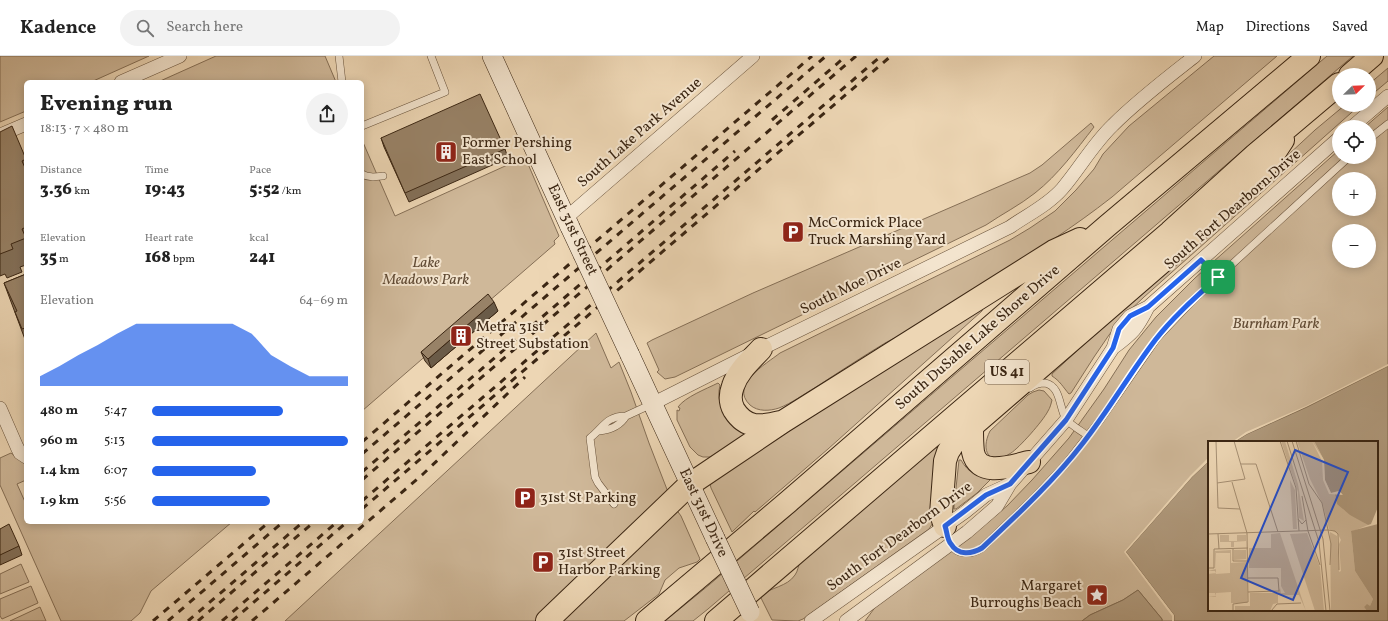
<!DOCTYPE html>
<meta charset="utf-8">
<style>
body{margin:0;font-family:Vollkorn,serif;background:#f2f2f2;color:#222;height:100vh;display:flex;flex-direction:column;font-size:15px;white-space:nowrap}
*{box-sizing:border-box;margin:0}
p{font-size:13px;color:#767676}
.icon{flex:none;width:22px;height:22px;fill:none;stroke:currentColor;stroke-width:2;stroke-linecap:round;stroke-linejoin:round}
.map{position:relative;flex:1;overflow:hidden}
.panel{position:absolute;left:24px;top:24px;width:340px;height:444px;display:flex;flex-direction:column;background:#fff;border-radius:6px;box-shadow:0 2px 10px #0003}
.panel>*{flex:none}
.needle{width:26px;rotate:67deg}
.controls{position:absolute;left:1332px;top:12px;display:grid;gap:8px}
.controls a{display:grid;place-items:center;width:44px;height:44px;border-radius:50%;background:#fff;box-shadow:0 2px 10px #0003;font-size:20px}
.pin{position:absolute;display:grid;place-items:center;width:34px;height:34px;color:#fff;margin:-17px;border-radius:8px;box-shadow:0 2px 6px #0006}
.round{display:grid;place-items:center;flex:none;width:42px;height:42px;border-radius:21px;background:#f2f2f2}
.overview{display:flex;align-items:center;justify-content:space-between;height:68px;padding:0 16px}
h1{font-size:22px;font-weight:800;line-height:30px}
.figures{display:grid;grid-template-columns:repeat(3,1fr);gap:6px;height:68px;padding:4px 16px}
.figures div{display:grid;align-content:center}
.figures b{font-size:17px;font-weight:800}
.figures small{font-size:11px;font-weight:400}
.figures p{font-size:11px}
.chart{height:112px;padding:8px 16px}
.chart p{display:flex;justify-content:space-between}
.chart svg{width:100%;height:72px;margin-top:4px;fill:#2563eb;opacity:.7}
ul{padding:0 16px;list-style:none;font-size:13px}
li{display:grid;grid-template-columns:64px 48px 1fr;align-items:center;height:30px}
li i{height:10px;border-radius:5px;background:#2563eb}
header{display:flex;align-items:center;gap:24px;box-sizing:border-box;height:56px;padding:0 20px;background:#fff;border-bottom:1px solid #e0e0e0}
header strong{font-size:19px}
nav{display:flex;gap:22px;margin-inline-start:auto;font-size:14px}
.search{width:280px;height:36px;background:#f2f2f2;display:flex;align-items:center;gap:10px;box-sizing:border-box;padding:0 14px;border-radius:22px;color:#767676;font-size:15px}
.map>svg:first-child{display:block}
</style>
<header>
<strong>Kadence</strong>
<div class="search"><svg class="icon" aria-label="search" viewBox="0 0 24 24"><circle cx="10" cy="10" r="6"/><path d="M15 15l6 6"/></svg>Search here</div>
<nav><a>Map</a><a>Directions</a><a>Saved</a></nav>
</header>
<div class="map">
<svg width="1388" height="565" viewBox="0 0 1388 565">
<rect width="100%" height="100%" fill="#edd6b4"/>
<filter id="stains"><feTurbulence type="fractalNoise" baseFrequency=".005" numOctaves="4"/><feColorMatrix values="0 0 0 0 .2 0 0 0 0 .09 0 0 0 0 .02 0 0 0 .5 -.17"/></filter>
<radialGradient id="worn" r=".72"><stop offset=".6" stop-color="#630" stop-opacity="0"/><stop offset="1" stop-color="#630" stop-opacity=".3"/></radialGradient>
<path fill="#cfb899" stroke="#856f56" fill-rule="evenodd" d="M0,0H149L91,26H26V55L0,66Z
M216,0H325L336,26H158Z
M1214,0H1277L1112,141C1074,171 1034,196 994,222C971,238 948,254 923,269C911,276 897,280 885,287C862,301 839,316 816,331C804,338 792,347 779,352C770,355 758,356 750,349C729,329 766,308 780,297L1010,184L1030,172L1055,155L1076,134L1094,113L1103,98L1129,70Z
M1327,0H1353L708,553L693,565H665L709,529Z
M1388,12V25L1369,41V28Z
M1345,49H1360L1144,241L1124,260L1109,279L1094,301L1071,337L1069,338C1063,331 1060,325 1052,320V318L1315,74Z
M1388,51V310L1306,351L1247,378L1234,386H1209V405L1192,421L1174,565H1162V563L1138,534L1123,544L1090,559L1082,565H865L876,550L965,485L1007,450L1032,424L1069,382L1104,333L1129,294L1156,261L1195,222L1339,94V101H1369V71H1365ZM1339,123H1369V153H1339ZM1339,175H1369V205H1339Z
M1091,67L1094,71C1076,94 1058,119 1035,137C1020,149 1002,158 986,169L675,321L665,323L657,316L659,314L647,287L652,284L753,237L1030,117L1042,109Z
M362,84L395,160L525,101L559,180L554,185L555,188L362,355Z
M983,252L982,255L828,393L755,456L754,455L732,476L711,432L710,428L712,424Z
M596,277L611,312L619,306L631,336L649,387L668,436L539,565H285Z
M718,327L720,329C714,355 732,363 750,378L713,401H703L698,399L690,391L677,364V354L679,355L680,352L678,351C685,341 706,333 718,327Z
M1039,334L1044,335L1052,344C1051,348 1050,352 1048,355C1043,365 1019,392 1011,397C989,411 980,395 990,375L1028,339L1033,336Z
M955,375L934,465L929,473L803,563L798,565L772,564L760,540C771,531 787,531 795,519C798,515 798,510 800,506Z
M11,397L23,406L26,407V424L17,428L26,448V466H232L151,535L140,557L131,565H61L0,429V402Z
M959,404H961C969,418 977,420 992,422L977,437L956,453H954V451Z
M676,453L681,460L700,503L697,506L679,512L665,524L659,538L624,565H558Z
M21,508L29,526L0,538V518Z
M31,530L38,547L2,563L0,560V543Z
M40,551L46,565H10Z"/>
<path fill="#b09a7d" stroke="#816c53" d="M1388,310V565H1174V559L1126,496L1192,421L1209,405V554H1377V386H1234L1247,378L1307,351Z
M1138,534L1162,563V565H1082L1090,559L1123,544Z"/>
<path fill="#edd6b4" d="M1388,308V310L1306,351L1247,378L1234,386H1232L1246,376L1306,350Z
M1207,403H1209V405L1192,421L1126,496L1174,559V565H1172V560L1124,496L1190,420Z"/>
<g fill="none" stroke-linecap="round" stroke-linejoin="round">
<g stroke="#68523b" stroke-width="8">
<path id="lane" d="M339,0L342,26
M362,70L445,36L431,0
M1369,83L1388,68
M362,118C369,122 375,121 383,120
M1201,204L1218,221
M1030,332C1034,329 1039,327 1045,327C1061,330 1059,352 1066,363C1069,368 1083,376 1088,380
M626,360L652,348
M599,375C611,374 620,370 626,360C606,360 603,372 590,382L595,421L598,427L614,448
M946,471C947,476 948,483 950,487C957,500 972,499 982,492L1032,444L1065,409L1101,363L1157,282L1193,244L1349,101"/>
</g>
<g stroke="#68523b" stroke-width="14">
<path id="street" d="M121,26L180,0
M1352,71L1388,40
M0,79L26,68
M566,162L753,0
M1113,292C1133,277 1137,273 1148,251
M652,348L761,293L1010,171C1027,159 1048,149 1062,133C1080,112 1093,88 1113,69C1138,44 1167,22 1195,0
M0,352L17,391L20,397L26,401
M811,565L965,456L986,439L1010,428
M846,565L967,476L997,450L1010,428L1066,364L1113,292L1119,273L1130,260L1148,251L1339,82"/>
</g>
<g stroke="#3b2613" stroke-width="20">
<path id="secondary" d="M492,0L570,171
M630,299L715,482"/>
</g>
<g stroke="#3b2613" stroke-width="24">
<path id="highway" d="M1350,19L1372,0
M761,293C751,304 738,315 733,330C730,338 730,347 734,354C746,373 761,371 781,366
M972,371C972,379 972,388 973,396C978,422 1012,410 1029,406
M945,470L941,458L945,405L948,396L955,385L1176,194L1264,113L1283,84
M547,565L689,429L784,365L1054,195L1080,183
M647,565L788,446L1107,170L1309,0
M716,565L1170,176L1255,99L1339,28"/>
</g>
<use href="#lane" stroke="#f3e4ce" stroke-width="7"/>
<use href="#street" stroke="#f3e4ce" stroke-width="13"/>
<use href="#secondary" stroke="#f3e4ce" stroke-width="19"/>
<use href="#highway" stroke="#edd6b4" stroke-width="22"/>
<path stroke="#3b2613" stroke-width="3" stroke-dasharray="7 7" stroke-linecap="butt" d="M772,64L846,0
M362,386L812,0
M362,398L826,0
M362,416L735,95
M362,424L856,0
M362,445L881,0
M362,453L891,0
M153,565L269,466
M168,565L283,466
M188,565L303,466
M198,565L314,466
M222,565L337,466
M232,565L347,466
M252,565L422,419L525,321"/>
<g stroke="#3b2613" stroke-width="20" stroke-linecap="butt">
<path id="secondary-bridge" d="M570,171L630,299
M715,482L750,556"/>
</g>
<use href="#secondary-bridge" stroke="#f3e4ce" stroke-width="19"/>
</g>
<path fill="#837059" stroke="#3b2613" d="M0,76L26,103V209L20,211L22,216L7,222L5,218L0,220Z
M381,82L505,93L508,102L409,146L384,91Z
M26,218V286L4,227Z
M498,255L431,312L425,305L421,296Z
M0,473L19,490L22,499L0,509Z"/>
<path fill="#6a5b48" stroke="#3b2613" d="M494,246L498,255L431,312L428,303Z"/>
<path fill="#988267" stroke="#3b2613" d="M480,38L505,93L405,137L381,82Z
M12,70L26,103L22,105L26,114V171L22,173L26,182L11,188L13,193L0,198V76Z
M26,218V274L25,272L22,273L15,256L17,255L4,227Z
M488,238L494,246L428,303L421,296Z
M9,468L19,490L0,499V473Z"/>
<g fill="none" stroke-linecap="round" stroke-linejoin="round">
<g stroke="#fff" stroke-width="8">
<path id="route" d="M1201,204L1218,221C1196,241 1174,260 1156,283C1130,317 1109,354 1083,387C1053,426 1017,459 982,492C972,498 958,500 951,488C947,484 947,475 945,470L986,439L1010,428L1066,364L1113,292L1119,273L1130,260L1148,251Z"/>
</g>
<use href="#route" stroke="#2563eb" stroke-width="5"/>
</g>
<defs>
<g id="building-square" transform="scale(1.15)"><rect x="-9" y="-9" width="18" height="18" rx="4" fill="#8f2418" stroke="#f3e4ce"/><path d="M-4-6H4V6H1V3H-1V6H-4ZM-2.5-4.3h1.7v1.8h-1.7ZM.8-4.3h1.7v1.8H.8ZM-2.5-1h1.7V.8h-1.7ZM.8-1h1.7V.8H.8Z" fill="#fff"/></g>
<g id="parking-square" transform="scale(1.15)"><rect x="-9" y="-9" width="18" height="18" rx="4" fill="#8f2418" stroke="#f3e4ce"/><path d="M-3.5-5.5H1a3.5 3.5 0 0 1 0 7H-1V5.5H-3.5ZM-1-3.4V-.6H.8a1.4 1.4 0 0 0 0-2.8Z" fill="#fff"/></g>
<g id="sight-square" transform="scale(1.15)"><rect x="-9" y="-9" width="18" height="18" rx="4" fill="#8f2418" stroke="#f3e4ce"/><path d="M0-6L1.8-2.2L6-1.7L2.9 1.2L3.7 5.4L0 3.3L-3.7 5.4L-2.9 1.2L-6-1.7L-1.8-2.2Z" fill="#fff"/></g>
</defs>
<g fill-rule="evenodd">
<use href="#building-square" x="446" y="96"/>
<use href="#parking-square" x="793" y="176"/>
<use href="#building-square" x="461" y="280"/>
<use href="#parking-square" x="525" y="442"/>
<use href="#parking-square" x="543" y="506"/>
<use href="#sight-square" x="1097" y="539"/>
</g>
<g text-anchor="middle" dominant-baseline="central" stroke-width="4" stroke-linejoin="round" paint-order="stroke">
<rect fill="#f3e4ce" stroke="#725f4b" stroke-width="1" x="985" y="304" width="44" height="24" rx="3"/>
<g font-size="14" font-weight="bold" fill="#3b2613">
<text x="1007" y="316">US 41</text>
</g>
<g font-size="15" fill="#3b2613" stroke="#f3e4ce">
<text transform="translate(640 77) rotate(-41)">South Lake Park Avenue</text>
<text transform="translate(1233 154) rotate(-41)">South Fort Dearborn Drive</text>
<text transform="translate(572 174) rotate(65)">East 31st Street</text>
<text transform="translate(851 231) rotate(-26)">South Moe Drive</text>
<text transform="translate(978 282) rotate(-41)">South DuSable Lake Shore Drive</text>
<text transform="translate(703 457) rotate(65)">East 31st Drive</text>
<text transform="translate(900 481) rotate(-36)">South Fort Dearborn Drive</text>
</g>
<g font-size="15" fill="#3b2613" stroke="#f3e4ce" text-anchor="start">
<text x="462" y="87">Former Pershing<tspan x="462" dy="17">East School</tspan></text>
<text x="808" y="167">McCormick Place<tspan x="808" dy="17">Truck Marshing Yard</tspan></text>
<text x="476" y="271">Metra 31st<tspan x="476" dy="17">Street Substation</tspan></text>
<text x="540" y="442">31st St Parking</text>
<text x="558" y="497">31st Street<tspan x="558" dy="17">Harbor Parking</tspan></text>
<text x="1082" y="530" text-anchor="end">Margaret<tspan x="1082" dy="17">Burroughs Beach</tspan></text>
</g>
<g font-size="15" font-style="italic" fill="#604a34" stroke="#f3e4ce">
<text x="426" y="207">Lake<tspan x="426" dy="17">Meadows Park</tspan></text>
<text x="1276" y="268">Burnham Park</text>
</g>
</g>
<g transform="translate(1208 385)">
<rect width="170" height="170" fill="#edd6b4"/>
<path d="M73,0H77L90,43L96,80L91,77L90,51ZM89,0H106L131,50L127,53L128,58L136,69L160,84L143,91L147,130L165,158L162,165L156,166L159,170H123L122,91L129,95L131,131L133,130L131,103L133,99L130,93L121,88L115,64L102,38ZM82,39L87,49L89,88H85ZM72,92L98,170L91,154H70V162L65,163L62,170H27V165H42V152H70L72,147L73,152H77L73,145V127H41V107H63V93ZM99,92L112,126L116,170H107L82,93ZM12,94H21V100H29V94H38V100L26,101V106H23V101H12ZM23,109V122L39,121V162H23V151L8,152V156H0L8,155L7,152H0V133L8,132L7,130H0L8,128L7,110ZM8,112H22V132L8,133ZM26,109H38V118L26,119Z" fill="#cfb899" fill-rule="evenodd"/>
<path d="M106,0H170V66L163,83L160,84L142,74L129,63L127,53H134L131,50L123,52L117,39L116,19ZM170,83V170H159L156,166L159,163L162,165L165,158L147,130L143,90Z" fill="#b09a7d"/>
<path d="M104,0L116,19L117,39L123,52L131,50L135,54L121,53L115,39L114,20Z" fill="#edd6b4"/>
<path fill="none" stroke="#a69074" stroke-width="1" d="M8,0L10,67L32,68M72,0L88,47L91,90M79,0L111,101L118,170M84,0L115,98L122,170M88,0L101,43L114,62L120,89M33,23H48L70,91M24,41L39,92L40,161L25,163V170M9,42L37,38L26,0M94,55L100,90L112,124M90,78L94,83L98,79M120,89L127,90L130,93L131,129M120,89L123,103L122,124M0,93L120,89M10,93L11,108M25,108V120H40M0,127H6V108L40,107M40,137H70L71,150L40,151M63,170L69,163L93,162"/>
<path fill="#1d4ed8" fill-opacity="0.15" stroke="#1d4ed8" stroke-width="2" d="M87,9L140,31L85,159L33,137Z"/>
<rect width="170" height="170" fill="none" stroke="#3b2613" stroke-width="2"/>
</g>
<rect width="100%" height="100%" filter="url(#stains)"/>
<rect width="100%" height="100%" fill="url(#worn)"/>
</svg>
<div class="controls">
<a><svg class="needle" viewBox="-14 -14 28 28"><path d="M0-13l5 13h-10z" fill="#e53935"/><path d="M0 13l5-13h-10z" fill="#767676"/></svg></a>
<a><svg class="icon" aria-label="locate" viewBox="0 0 24 24"><circle cx="12" cy="12" r="6"/><path d="M12 2v4M12 18v4M2 12h4M18 12h4"/></svg></a>
<a>+</a>
<a>−</a>
</div>
<div class="pin" style="left:1218px;top:221px;background:#1e9e55"><svg class="icon" aria-label="arrive" viewBox="0 0 24 24"><path d="M6 21V4h12l-3 4 3 4H6"/></svg></div>
<section class="panel">
<div class="overview"><div><h1>Evening run</h1><p>18:13 · 7 × 480 m</p></div><a class="round"><svg class="icon" aria-label="share" viewBox="0 0 24 24"><path d="M12 15V3M7 8l5-5 5 5M5 13v7h14v-7"/></svg></a></div>
<div class="figures">
<div><p>Distance</p><b>3.36<small> km</small></b></div>
<div><p>Time</p><b>19:43</b></div>
<div><p>Pace</p><b>5:52<small> /km</small></b></div>
</div>
<div class="figures">
<div><p>Elevation</p><b>35<small> m</small></b></div>
<div><p>Heart rate</p><b>168<small> bpm</small></b></div>
<div><p>kcal</p><b>241</b></div>
</div>
<div class="chart"><p><span>Elevation</span>64–69 m</p>
<svg viewBox="0 0 160 44" preserveAspectRatio="none"><path d="M0 44V38L10 32L20 25L30 19L40 12L50 6L60 6L70 6L80 6L90 6L100 6L110 12L120 25L130 32L140 38L150 38L160 38V44z"/></svg>
</div>
<ul>
<li><b>480 m</b>5:47<i style="width:67%"></i></li>
<li><b>960 m</b>5:13<i style="width:100%"></i></li>
<li><b>1.4 km</b>6:07<i style="width:53%"></i></li>
<li><b>1.9 km</b>5:56<i style="width:60%"></i></li>
</ul>
</section>
</div>
